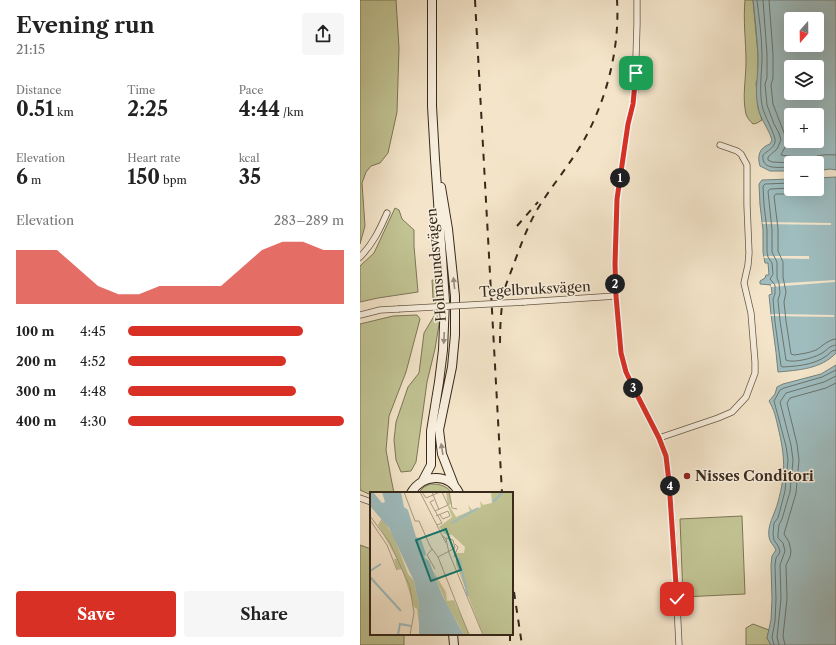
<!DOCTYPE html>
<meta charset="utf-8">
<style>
body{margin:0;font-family:"Libre Caslon Text",serif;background:#f6f6f6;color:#222;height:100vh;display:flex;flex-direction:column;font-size:15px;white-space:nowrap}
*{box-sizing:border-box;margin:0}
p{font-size:13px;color:#767676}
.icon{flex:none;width:22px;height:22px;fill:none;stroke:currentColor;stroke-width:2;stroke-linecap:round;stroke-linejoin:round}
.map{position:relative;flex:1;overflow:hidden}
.drawer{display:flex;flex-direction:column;background:#fff;width:360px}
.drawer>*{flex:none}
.needle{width:26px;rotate:200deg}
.buttons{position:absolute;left:424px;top:12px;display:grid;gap:8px}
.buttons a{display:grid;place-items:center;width:40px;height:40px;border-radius:4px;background:#fff;box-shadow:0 4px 16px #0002;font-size:20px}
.pin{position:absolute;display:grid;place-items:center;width:34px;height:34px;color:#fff;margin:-17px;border-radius:8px;box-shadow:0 2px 6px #0006}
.km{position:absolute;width:20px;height:20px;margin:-10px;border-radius:50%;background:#222;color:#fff;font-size:11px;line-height:20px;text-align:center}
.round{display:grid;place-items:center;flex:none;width:42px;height:42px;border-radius:4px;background:#f6f6f6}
.headline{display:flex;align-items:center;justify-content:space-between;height:68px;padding:0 16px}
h1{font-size:22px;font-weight:700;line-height:30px}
.stats{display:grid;grid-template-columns:repeat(3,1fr);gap:6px;height:68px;padding:4px 16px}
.stats div{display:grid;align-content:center}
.stats b{font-size:20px;font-weight:700}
.stats small{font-size:11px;font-weight:400}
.stats p{font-size:11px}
.chart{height:112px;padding:8px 16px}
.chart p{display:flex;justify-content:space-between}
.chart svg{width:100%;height:72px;margin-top:4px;fill:#d93025;opacity:.7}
.button{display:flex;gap:8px;margin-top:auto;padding:8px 16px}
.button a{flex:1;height:46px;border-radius:4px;background:#d93025;color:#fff;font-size:16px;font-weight:700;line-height:46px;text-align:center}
.button a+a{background:#f6f6f6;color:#222}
ul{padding:0 16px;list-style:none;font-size:13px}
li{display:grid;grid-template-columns:64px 48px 1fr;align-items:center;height:30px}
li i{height:10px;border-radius:5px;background:#d93025}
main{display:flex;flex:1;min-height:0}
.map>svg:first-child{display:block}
</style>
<main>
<section class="drawer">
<div class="headline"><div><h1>Evening run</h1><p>21:15</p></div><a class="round"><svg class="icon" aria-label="share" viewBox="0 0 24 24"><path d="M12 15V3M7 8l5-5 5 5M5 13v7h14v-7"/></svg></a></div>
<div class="stats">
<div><p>Distance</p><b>0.51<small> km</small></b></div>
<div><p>Time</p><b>2:25</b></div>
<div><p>Pace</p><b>4:44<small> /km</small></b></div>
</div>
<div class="stats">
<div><p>Elevation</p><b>6<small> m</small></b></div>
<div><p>Heart rate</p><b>150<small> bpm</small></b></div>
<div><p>kcal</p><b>35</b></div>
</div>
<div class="chart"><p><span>Elevation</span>283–289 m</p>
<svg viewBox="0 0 160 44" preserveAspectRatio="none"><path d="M0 44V11L10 11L20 11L30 22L40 33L50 38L60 38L70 33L80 33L90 33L100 33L110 22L120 11L130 6L140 6L150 11L160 11V44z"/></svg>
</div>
<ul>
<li><b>100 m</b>4:45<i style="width:81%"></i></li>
<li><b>200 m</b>4:52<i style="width:73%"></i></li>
<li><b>300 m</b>4:48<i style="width:78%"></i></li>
<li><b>400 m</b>4:30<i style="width:100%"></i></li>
</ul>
<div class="button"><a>Save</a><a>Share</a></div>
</section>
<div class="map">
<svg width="476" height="645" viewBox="0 0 476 645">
<rect width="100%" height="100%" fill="#f4e5ca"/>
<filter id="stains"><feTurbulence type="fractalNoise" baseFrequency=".005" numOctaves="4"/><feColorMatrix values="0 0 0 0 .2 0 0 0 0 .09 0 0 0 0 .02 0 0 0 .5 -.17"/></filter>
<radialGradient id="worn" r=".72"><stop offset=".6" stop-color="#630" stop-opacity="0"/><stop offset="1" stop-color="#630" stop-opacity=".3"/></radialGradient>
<path fill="#c1c393" stroke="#7c7657" d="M0,0H36L39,48L37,112L28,153L20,163L11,166L6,172L2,183L5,226L0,244Z
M385,0H393L398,54V78L396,83L398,107L402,120L397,123L393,124C390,121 387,118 386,114C382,97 386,79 386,62C386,41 383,21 385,0Z
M35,208L39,210L42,219L54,230V246L58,292L18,298L0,302V266L14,253Z
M72,280L79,281L81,312L75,349L67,382L56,462L51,471L41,472L36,460L34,440L36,422L48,387L59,373L64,333L74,316Z
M57,315L60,319L46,372L29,416L26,450L31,478L34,493H11V495L0,490V324L33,316Z
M70,484C79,484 86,485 92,493H58L64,487Z
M382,516L385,594L323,597L320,519Z
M0,545L11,549V634H44V645H0Z
M393,624L409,630L407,638L411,645H386V628Z"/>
<path fill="#9fbdbf" stroke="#75827d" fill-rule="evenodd" d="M393,0H476V170L470,169L457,171V163H431V171H410L400,166C397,156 399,148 410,144L412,140C409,129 400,119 398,107C394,89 399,73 398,55C397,37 395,18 393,0ZM431,19H457V45H431ZM431,67H457V93H431ZM431,115H457V141H431Z
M476,177V353C461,369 439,370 418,372C416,346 411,320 409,295L412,294L411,285L400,284V281L405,278L406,275H409L408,263H405L403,252V230L400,205L399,184L402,180L431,179V189H457V178Z
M476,365V645H411L407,638L411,620L412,599L411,565L412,556L416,550C414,545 410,543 409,537C407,525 415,514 418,502C426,473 425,456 418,427C416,418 414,409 409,401L415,394L417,387L423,384L461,374Z"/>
<path fill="#f4e5ca" d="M402,222L471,223V225L403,224Z
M405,256H449V259L404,258L403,257Z
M475,280V282L411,287V284Z
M413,314L474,315V317L410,316V315Z"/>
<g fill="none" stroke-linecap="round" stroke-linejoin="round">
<path stroke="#6b746d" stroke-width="1" d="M397,0C399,18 402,37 402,56C402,72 399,88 402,105C403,114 417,137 415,142C414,148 407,151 403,155C401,171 420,167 431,167
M403,0L407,54V78L405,84L407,105L414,124L419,133L421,140L417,149L408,157V160L412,162L434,163
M409,0L413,54V78L411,85L413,104L426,138V145L421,155L435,157L444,163C454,155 463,154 476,155
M431,183L405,184L403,186L404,205L407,230V252L408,257L412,263L413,274L410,279L415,285V294L413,299L415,322L421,366L423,367C441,366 460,364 472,351L476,350
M431,188L410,189L408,191L412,230V252L417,262V278L419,283L420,293L418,300L420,321L426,360C433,364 459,357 465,351C469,348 470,346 476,345
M441,189L433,194H416L414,196L418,229V251L423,262V277L426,292L424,302L426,321L431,354L434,355C441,354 449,353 456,350C463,346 467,340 476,339
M414,645L412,637L415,621L416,599L415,565L416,558L419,554L420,551L418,546L414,540L413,534L414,523L418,518L425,491L428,460L426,446L414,401L420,390L424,388L462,377L476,370
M419,645L417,637L421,599L420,565L425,551L423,543L418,538V534L419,525L422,519L430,492L433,460L431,445L420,402L426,393L464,382L476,376
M425,645L423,636L427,599L426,565L430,557L431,551L429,542L424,534L436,493L439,460L437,444L427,403L430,398L466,388L476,383"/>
<g stroke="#665947" stroke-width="7">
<path id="minor" d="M277,0V24L275,90L273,104L268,124L257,199L255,264L256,296L261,353L266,372L274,389L299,438L306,456L309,482L315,564L319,645
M0,257C13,244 20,229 27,213
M164,302L256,296
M0,315L20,310L38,309
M299,438L358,418L372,412L386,397L395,373V362L391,313L384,283L388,265L389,253L387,205V165L381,154L377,151L360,145
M0,498L11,502"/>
</g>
<g stroke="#372a1b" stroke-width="10">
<path id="secondary" d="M81,187L88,229L95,296V335L92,367L79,430L82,454L94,485
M63,480L71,465V431L79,382L83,350L85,301L75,159L72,106V0
M51,493C62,474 89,472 99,493
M93,634L94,645"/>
</g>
<use href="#minor" stroke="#f8eedd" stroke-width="5.5"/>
<use href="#secondary" stroke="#f8eedd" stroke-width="8"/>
<path stroke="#372a1b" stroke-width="2" stroke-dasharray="7 7" stroke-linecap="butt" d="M115,0L142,493
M157,226L178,202
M140,343C140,326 141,309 144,292C146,283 150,275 153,266C161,245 168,224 180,205C194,183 211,163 224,140C247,99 260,47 257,0
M154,592L162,645
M150,634V645"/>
<g stroke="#665947" stroke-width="7" stroke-linecap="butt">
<path id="minor-bridge" d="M38,309L164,302"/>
</g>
<use href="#minor-bridge" stroke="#f8eedd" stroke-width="5.5"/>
</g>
<defs><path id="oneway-solid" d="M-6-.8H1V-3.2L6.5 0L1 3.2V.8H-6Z"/></defs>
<g fill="#988c7c">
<use href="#oneway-solid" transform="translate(94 283) rotate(-96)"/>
<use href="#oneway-solid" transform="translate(84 338) rotate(93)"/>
<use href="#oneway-solid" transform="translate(82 449) rotate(-99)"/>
</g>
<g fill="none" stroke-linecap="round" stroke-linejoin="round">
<g stroke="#fff" stroke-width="8">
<path id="route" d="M276,73L273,104L268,124L257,199L255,264L256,296L261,353L266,372L274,389L299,438L306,456L309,482L317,599"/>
</g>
<use href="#route" stroke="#d93025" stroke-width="5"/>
</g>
<circle fill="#8f2418" stroke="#f8eedd" stroke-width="1.5" cx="327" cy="476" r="4"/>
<g text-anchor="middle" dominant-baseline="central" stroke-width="3" stroke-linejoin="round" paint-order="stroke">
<g font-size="14" fill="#372a1b" stroke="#f8eedd">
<text transform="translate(76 265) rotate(-95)">Holmsundsvägen</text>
<text transform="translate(175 289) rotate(-3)">Tegelbruksvägen</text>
</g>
<g font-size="14" font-weight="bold" fill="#372a1b" stroke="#f8eedd" text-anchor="start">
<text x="335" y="476">Nisses Conditori</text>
</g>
</g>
<g transform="translate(10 492)">
<rect width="143" height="143" fill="#f4e5ca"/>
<path d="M76,0H80L82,12L79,13L86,25L100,19L98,13L102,18L111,15L110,9L113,13L122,11L121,0H143V143H113L86,72V61H94L95,55L82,43L75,42L69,35L82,25L78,15ZM12,26L24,45L38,82L44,89L49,114V132L47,117L44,115L32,77L27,78L24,67H27L8,33ZM63,79L76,100L77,109L84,108L100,143H94L89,133L76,111Z" fill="#c1c393"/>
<path d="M0,0H3L12,11L15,10L12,0H31L34,15L38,18L46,45L51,47L56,62L54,65L59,69L73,105L94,143H49V114L44,89L19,36L0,14Z" fill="#9fbdbf"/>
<path fill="none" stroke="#9fbdbf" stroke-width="2" d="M123,10L133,0M82,31L108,16M89,66L98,104M0,79L11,72M0,85L31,119M28,143L30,132L41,134"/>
<path fill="none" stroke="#a89a84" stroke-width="1" d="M34,0L45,29H49L60,54L68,65L99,143M50,0L76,51M52,0L56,6L70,0M62,0L69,18M79,0L82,16L87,17M64,8L60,10L72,31L67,33M65,19L78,13L72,0M0,24L20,51L40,95L44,121L40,143M66,24L78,19L80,24L73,27L70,23M0,28L17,53L27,78M72,43L76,47L79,61L113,143M62,57L57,63L65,77M68,65L85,56L83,48L76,46M84,65L88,55L85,52"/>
<path fill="#0f766e" fill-opacity="0.15" stroke="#0f766e" stroke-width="2" d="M76,37L91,78L61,89L46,48Z"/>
<rect width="143" height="143" fill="none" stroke="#372a1b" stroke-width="2"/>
</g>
<rect width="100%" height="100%" filter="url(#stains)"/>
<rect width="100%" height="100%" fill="url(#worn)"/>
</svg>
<div class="buttons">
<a><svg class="needle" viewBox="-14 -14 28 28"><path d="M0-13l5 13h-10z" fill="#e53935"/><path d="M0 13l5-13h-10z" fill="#767676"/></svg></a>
<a><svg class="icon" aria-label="layers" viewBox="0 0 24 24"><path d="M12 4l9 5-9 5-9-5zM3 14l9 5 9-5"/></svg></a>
<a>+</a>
<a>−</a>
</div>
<div class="pin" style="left:276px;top:73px;background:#1e9e55"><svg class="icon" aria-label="arrive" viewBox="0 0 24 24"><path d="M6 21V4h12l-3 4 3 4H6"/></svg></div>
<div class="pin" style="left:317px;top:599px;background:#d93025"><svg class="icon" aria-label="check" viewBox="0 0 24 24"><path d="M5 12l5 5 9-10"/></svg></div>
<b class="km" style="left:260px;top:178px">1</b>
<b class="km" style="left:255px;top:284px">2</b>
<b class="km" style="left:273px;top:388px">3</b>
<b class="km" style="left:310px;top:486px">4</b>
</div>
</main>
